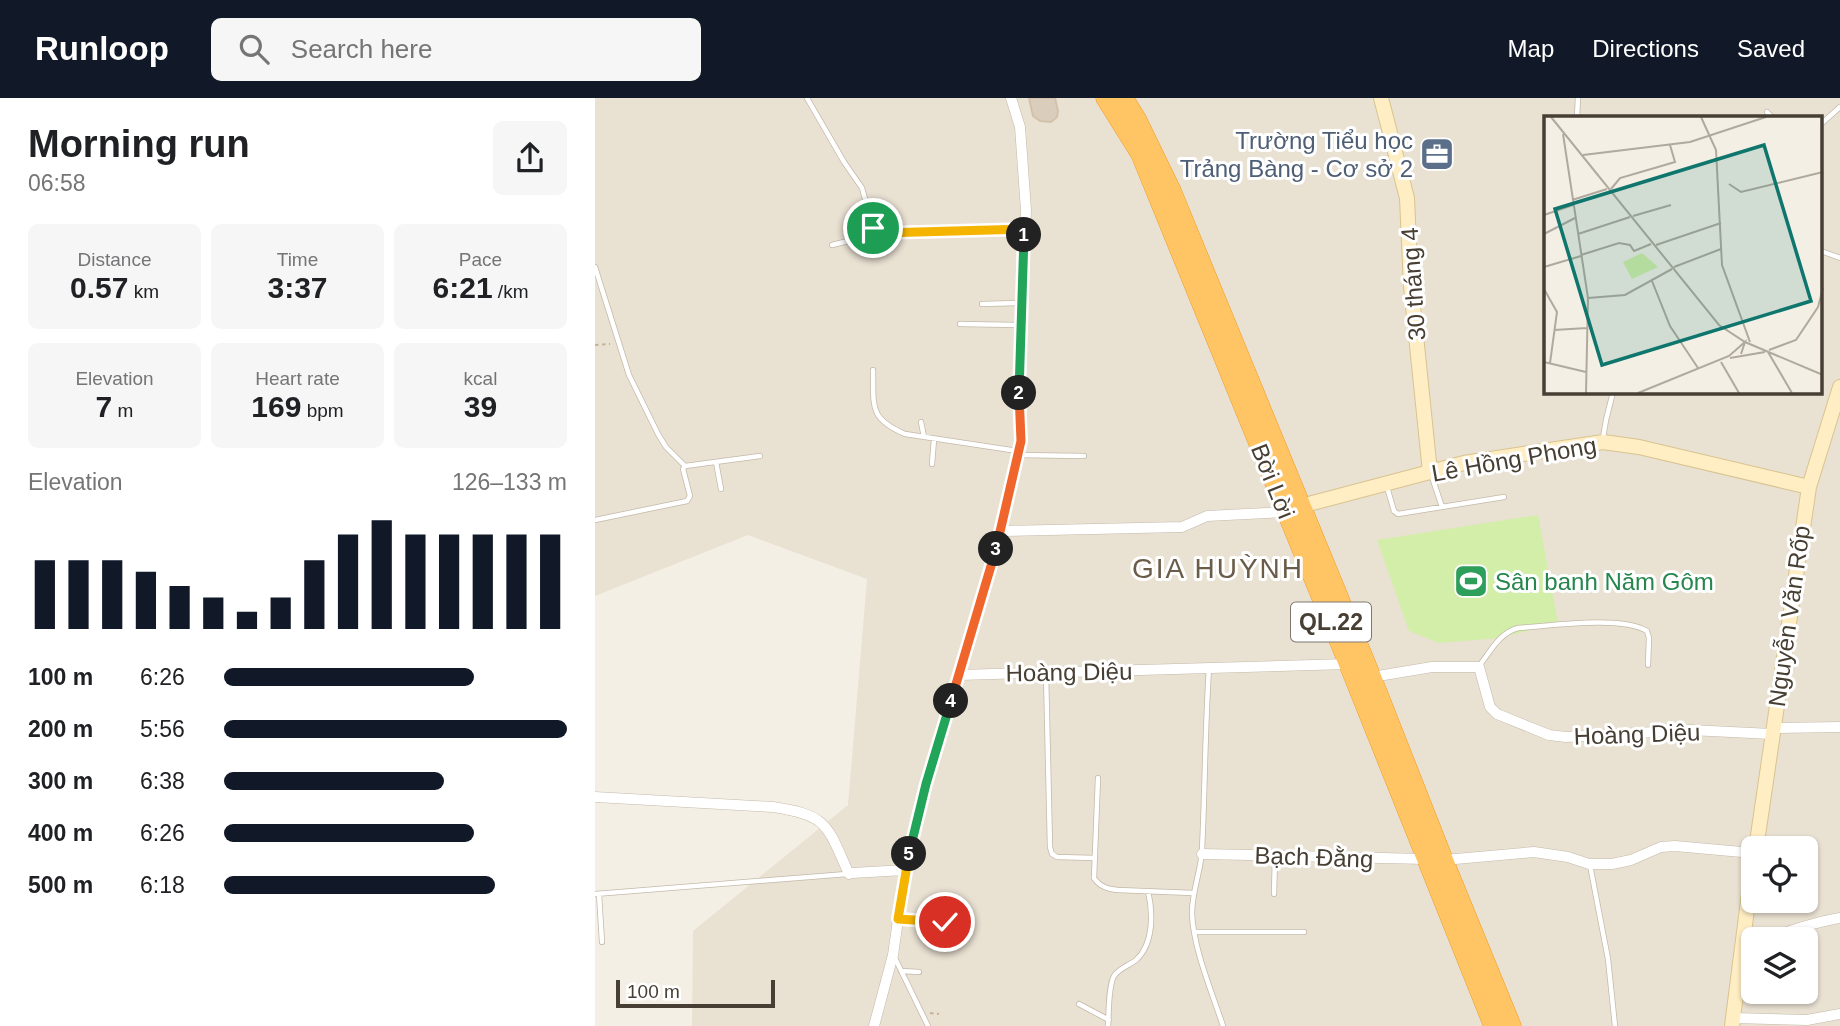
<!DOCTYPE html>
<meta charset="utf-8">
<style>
body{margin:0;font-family:Helvetica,sans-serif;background:#f6f6f6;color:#202124;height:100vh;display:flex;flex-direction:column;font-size:26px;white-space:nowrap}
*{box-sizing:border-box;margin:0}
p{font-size:23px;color:#757577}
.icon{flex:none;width:38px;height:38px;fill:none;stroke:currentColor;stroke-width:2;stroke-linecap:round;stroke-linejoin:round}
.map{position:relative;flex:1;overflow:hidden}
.sheet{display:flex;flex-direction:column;background:#fff;width:595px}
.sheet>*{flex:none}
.fabs{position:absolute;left:1146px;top:738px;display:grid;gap:14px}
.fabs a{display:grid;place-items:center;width:77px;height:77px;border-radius:10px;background:#fff;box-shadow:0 2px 5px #0004;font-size:35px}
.scale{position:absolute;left:21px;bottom:18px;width:159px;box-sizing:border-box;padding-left:7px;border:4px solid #473f33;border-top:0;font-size:19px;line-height:24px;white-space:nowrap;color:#473f33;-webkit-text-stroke:5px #fff;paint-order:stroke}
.pin{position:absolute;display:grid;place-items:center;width:60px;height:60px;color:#fff;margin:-30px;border:4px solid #fff;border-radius:50%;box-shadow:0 2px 7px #0007}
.km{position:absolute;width:35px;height:35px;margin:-18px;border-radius:50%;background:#222;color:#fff;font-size:19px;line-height:35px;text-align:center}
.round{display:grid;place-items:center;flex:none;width:74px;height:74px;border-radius:10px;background:#f6f6f6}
.head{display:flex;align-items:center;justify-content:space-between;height:119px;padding:0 28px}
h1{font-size:38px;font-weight:700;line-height:52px}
.metrics{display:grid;grid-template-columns:repeat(3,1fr);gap:10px;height:119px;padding:7px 28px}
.metrics div{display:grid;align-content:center;border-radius:10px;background:#f6f6f6;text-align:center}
.metrics b{font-size:30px;font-weight:700}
.metrics small{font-size:19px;font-weight:400}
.metrics p{font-size:19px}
.chart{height:196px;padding:14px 28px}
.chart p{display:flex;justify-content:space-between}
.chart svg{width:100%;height:126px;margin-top:7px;stroke:#111827;stroke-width:6}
ul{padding:0 28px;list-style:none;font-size:23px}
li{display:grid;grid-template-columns:112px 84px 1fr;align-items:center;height:52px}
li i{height:18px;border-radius:9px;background:#111827}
header{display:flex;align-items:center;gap:42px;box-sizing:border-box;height:98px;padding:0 35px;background:#111827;color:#fff}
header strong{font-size:33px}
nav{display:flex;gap:38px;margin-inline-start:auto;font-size:24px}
.search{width:490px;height:63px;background:#f6f6f6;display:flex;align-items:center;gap:18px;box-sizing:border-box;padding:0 24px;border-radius:10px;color:#757577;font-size:26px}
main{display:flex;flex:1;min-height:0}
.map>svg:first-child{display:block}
</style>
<header>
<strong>Runloop</strong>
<div class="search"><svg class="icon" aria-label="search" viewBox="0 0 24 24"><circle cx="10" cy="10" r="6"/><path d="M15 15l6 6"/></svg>Search here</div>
<nav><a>Map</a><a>Directions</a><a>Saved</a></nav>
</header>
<main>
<section class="sheet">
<div class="head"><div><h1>Morning run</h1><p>06:58</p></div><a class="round"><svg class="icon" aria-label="share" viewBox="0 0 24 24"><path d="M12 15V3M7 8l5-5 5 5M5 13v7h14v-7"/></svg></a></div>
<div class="metrics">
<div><p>Distance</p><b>0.57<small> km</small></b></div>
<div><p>Time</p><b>3:37</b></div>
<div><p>Pace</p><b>6:21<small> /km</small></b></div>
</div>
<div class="metrics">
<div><p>Elevation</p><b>7<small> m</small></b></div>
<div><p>Heart rate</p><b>169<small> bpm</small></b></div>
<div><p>kcal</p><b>39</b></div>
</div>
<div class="chart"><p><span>Elevation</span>126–133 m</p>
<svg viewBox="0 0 160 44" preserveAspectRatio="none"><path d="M5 44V20M15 44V20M25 44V20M35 44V24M45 44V29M55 44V33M65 44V38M75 44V33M85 44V20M95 44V11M105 44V6M115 44V11M125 44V11M135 44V11M145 44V11M155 44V11"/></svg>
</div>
<ul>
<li><b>100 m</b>6:26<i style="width:73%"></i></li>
<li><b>200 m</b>5:56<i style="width:100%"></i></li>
<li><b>300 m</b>6:38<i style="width:64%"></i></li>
<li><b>400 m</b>6:26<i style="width:73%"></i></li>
<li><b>500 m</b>6:18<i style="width:79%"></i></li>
</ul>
</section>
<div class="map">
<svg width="1245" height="928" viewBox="0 0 1245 928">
<rect width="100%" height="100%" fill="#f4efe5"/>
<path fill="#e9e1d2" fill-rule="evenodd" d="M0,0H1245V928H97L98,833L253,707L272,481L153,437L0,498ZM951,19H1226V294H951ZM1158,751H1211V803H1158ZM1158,842H1211V894H1158Z"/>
<path fill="#d2eea8" d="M943,417L963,525L905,540L844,545L814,533L782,442Z"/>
<path fill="#dacdbc" stroke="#d3c2ab" stroke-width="2" d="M434,0H460L463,13L462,19L456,24L445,23L438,18Z"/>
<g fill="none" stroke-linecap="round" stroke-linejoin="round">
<g stroke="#c4b9a9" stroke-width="6">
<path id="lane" d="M212,0L249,64L267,90L278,130L286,135L428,131
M1172,14L1177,19
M982,19L983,0
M1226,26L1245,9
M237,147L285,135
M1226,153L1245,160
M0,169L34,277L63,336L71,349L90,368L88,371L95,398L92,403L0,422
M387,206L425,205
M365,226L425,227
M278,272C279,308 273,320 310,336L423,353
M326,324L329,339
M1008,340L1011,322L1018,294
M423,357L489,358
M121,364L126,391
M337,366L339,341
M90,368L165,358
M836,376L847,409
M792,389L799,413L803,416L909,399
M884,568C896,553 904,535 923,530C954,528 1026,517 1052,533L1054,540L1053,567
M614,570C610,631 610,691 607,752C606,773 597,793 597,815C598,850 617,894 628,928
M451,575L455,749L457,756L462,759L500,760
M503,680L499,780C505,789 513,791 523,792L598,795
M995,767L1013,861L1020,928
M0,796L252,776
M4,796L7,844
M679,796L680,759
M305,821L350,824
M600,834H709
M299,858L333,928
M306,873L324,874
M484,906L514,922
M513,928C514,915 513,889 519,878C524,870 535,867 541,862C559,846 558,814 553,793"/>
</g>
<g stroke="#c4b9a9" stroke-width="11">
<path id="street" d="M406,433L587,429L612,418L690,414
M364,577L753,566
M777,579L837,569H884L895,609L902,616L954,637L971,639L1095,632L1177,636
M1177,630L1245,629
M0,699L178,709C234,717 232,728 254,776
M607,756L831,761
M849,762L939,754L973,759L994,766H1017L1036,762L1066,749L1080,748L1158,755
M257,775L310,772
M1168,842C1193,834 1218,824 1245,820
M1138,920L1212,922L1245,916
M279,928L298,857L310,772L331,686L402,448L426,343L423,288L431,112L425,29L416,0"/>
</g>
<g stroke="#d9c38f" stroke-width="16">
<path id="secondary" d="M786,0L812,100L816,189L835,374
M706,408L869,365L1008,344L1044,349L1214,389
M1161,751L1214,389L1245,289
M1137,928L1158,764"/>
</g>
<g stroke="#ef9b24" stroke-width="19">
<path id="highway" d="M510,0L545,56L753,566L898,928
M529,0L542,21L577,93L777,579L849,762L917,928"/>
</g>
<path stroke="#c4b296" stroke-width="2" stroke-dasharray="3.5 3.5" stroke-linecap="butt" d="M0,247L15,246
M335,915L344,916"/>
<use href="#lane" stroke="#fff" stroke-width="4.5"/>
<use href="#street" stroke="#fff" stroke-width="10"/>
<use href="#secondary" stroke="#ffeec4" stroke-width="14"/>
<use href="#highway" stroke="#ffc565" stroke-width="18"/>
</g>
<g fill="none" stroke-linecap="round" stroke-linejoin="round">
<g stroke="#fff" stroke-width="14">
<path id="split-1" d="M278,130L286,135L429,131V137"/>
</g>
<g stroke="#fff" stroke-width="14">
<path id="split-2" d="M424,295L429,137"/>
</g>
<g stroke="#fff" stroke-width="14">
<path id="split-3" d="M401,451L426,343L424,295"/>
</g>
<g stroke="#fff" stroke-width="14">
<path id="split-4" d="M356,603L401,451"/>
</g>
<g stroke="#fff" stroke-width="14">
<path id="split-5" d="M314,756L331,686L356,603"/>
</g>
<g stroke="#fff" stroke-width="14">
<path id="split-6" d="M314,756L303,821L350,824"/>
</g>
<use href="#split-1" stroke="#f5b400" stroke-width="9"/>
<use href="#split-2" stroke="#22a559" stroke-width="9"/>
<use href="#split-3" stroke="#f0652b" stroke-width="9"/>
<use href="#split-4" stroke="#f0652b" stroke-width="9"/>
<use href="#split-5" stroke="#22a559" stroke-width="9"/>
<use href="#split-6" stroke="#f5b400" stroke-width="9"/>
</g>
<defs>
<g id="office-square" transform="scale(1.75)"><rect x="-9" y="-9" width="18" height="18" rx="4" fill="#5c6f8a" stroke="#fff"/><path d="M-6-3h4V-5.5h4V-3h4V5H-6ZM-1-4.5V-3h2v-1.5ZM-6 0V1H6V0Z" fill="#fff"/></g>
<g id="stadium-square" transform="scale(1.75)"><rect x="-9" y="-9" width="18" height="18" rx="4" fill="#2e9e5b" stroke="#fff"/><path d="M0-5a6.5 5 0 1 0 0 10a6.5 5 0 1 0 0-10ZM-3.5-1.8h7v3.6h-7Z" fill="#fff"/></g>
</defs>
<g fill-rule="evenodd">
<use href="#office-square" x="842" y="56"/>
<use href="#stadium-square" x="876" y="483"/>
</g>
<g text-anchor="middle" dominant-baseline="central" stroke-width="6" stroke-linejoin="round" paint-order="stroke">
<rect fill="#fff" stroke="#7e7970" stroke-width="2" x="696" y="504.5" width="80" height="39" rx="5"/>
<g font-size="23" font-weight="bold" fill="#473f33">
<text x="736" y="524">QL.22</text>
</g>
<g font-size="24" fill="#4e5e75" stroke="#fff" text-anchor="end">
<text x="818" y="42">Trường Tiểu học<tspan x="818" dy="28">Trảng Bàng - Cơ sở 2</tspan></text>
</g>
<g font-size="24" fill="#473f33" stroke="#fff">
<text transform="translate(818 186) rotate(-94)">30 tháng 4</text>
<text transform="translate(919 361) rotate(-10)">Lê Hồng Phong</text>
<text transform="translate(678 383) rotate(68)">Bời Lời</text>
<text transform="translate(1194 518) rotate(-82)">Nguyễn Văn Rốp</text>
<text transform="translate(474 574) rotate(-1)">Hoàng Diệu</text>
<text transform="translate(1042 636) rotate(-2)">Hoàng Diệu</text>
<text transform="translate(719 759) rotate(2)">Bạch Đằng</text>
</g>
<g font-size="24" fill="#27864d" stroke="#fff" text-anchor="start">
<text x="900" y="483">Sân banh Năm Gôm</text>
</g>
<g font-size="28" letter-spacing="2" fill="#6b5c49" stroke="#fff">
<text x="623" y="470">GIA HUỲNH</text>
</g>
</g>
<g transform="translate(949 18)">
<rect width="278" height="278" fill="#f4efe5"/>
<path d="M98,137L114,151L88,163L79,146Z" fill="#d2eea8"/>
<path fill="none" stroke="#afa99e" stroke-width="2" d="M7,1L175,209L201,226L279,259M157,1L172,34L178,149L206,226M19,18L44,182L42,277M39,39L146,26L222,1M185,68L197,76L279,56M67,73L76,62L131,46L126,29M28,84L63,73M0,99L29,89M89,100L127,89M0,118L31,102M34,118L86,101M112,129L177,107M37,139L75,127L86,129L90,135L107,128M0,151L37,140M130,151L177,133M108,165L126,210L154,252M0,173L13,196L6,247M44,182L81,179L128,153M10,214L43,212M225,234L252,224L274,191L279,172M224,236L248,277M186,242L221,236M0,246L42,256M177,246L195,277M94,277L185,240L201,226L197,238"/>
<path fill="#0f766e" fill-opacity="0.15" stroke="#0f766e" stroke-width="3.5" d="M220,29L267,185L58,249L11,93Z"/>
<rect width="278" height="278" fill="none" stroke="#473f33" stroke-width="3.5"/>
</g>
</svg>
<div class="fabs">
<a><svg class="icon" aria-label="locate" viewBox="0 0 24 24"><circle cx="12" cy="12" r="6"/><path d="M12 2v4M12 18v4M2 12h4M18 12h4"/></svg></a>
<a><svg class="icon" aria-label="layers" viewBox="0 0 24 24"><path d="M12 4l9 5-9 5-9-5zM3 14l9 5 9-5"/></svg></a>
</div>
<div class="scale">100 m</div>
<div class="pin" style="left:278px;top:130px;background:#1e9e55"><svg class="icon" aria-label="arrive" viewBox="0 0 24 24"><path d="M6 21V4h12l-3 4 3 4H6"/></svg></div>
<div class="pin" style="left:350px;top:824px;background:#d93025"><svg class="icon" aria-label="check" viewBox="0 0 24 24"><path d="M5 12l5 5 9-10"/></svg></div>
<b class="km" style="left:429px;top:137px">1</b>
<b class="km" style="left:424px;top:295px">2</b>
<b class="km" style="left:401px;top:451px">3</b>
<b class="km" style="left:356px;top:603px">4</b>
<b class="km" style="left:314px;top:756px">5</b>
</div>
</main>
